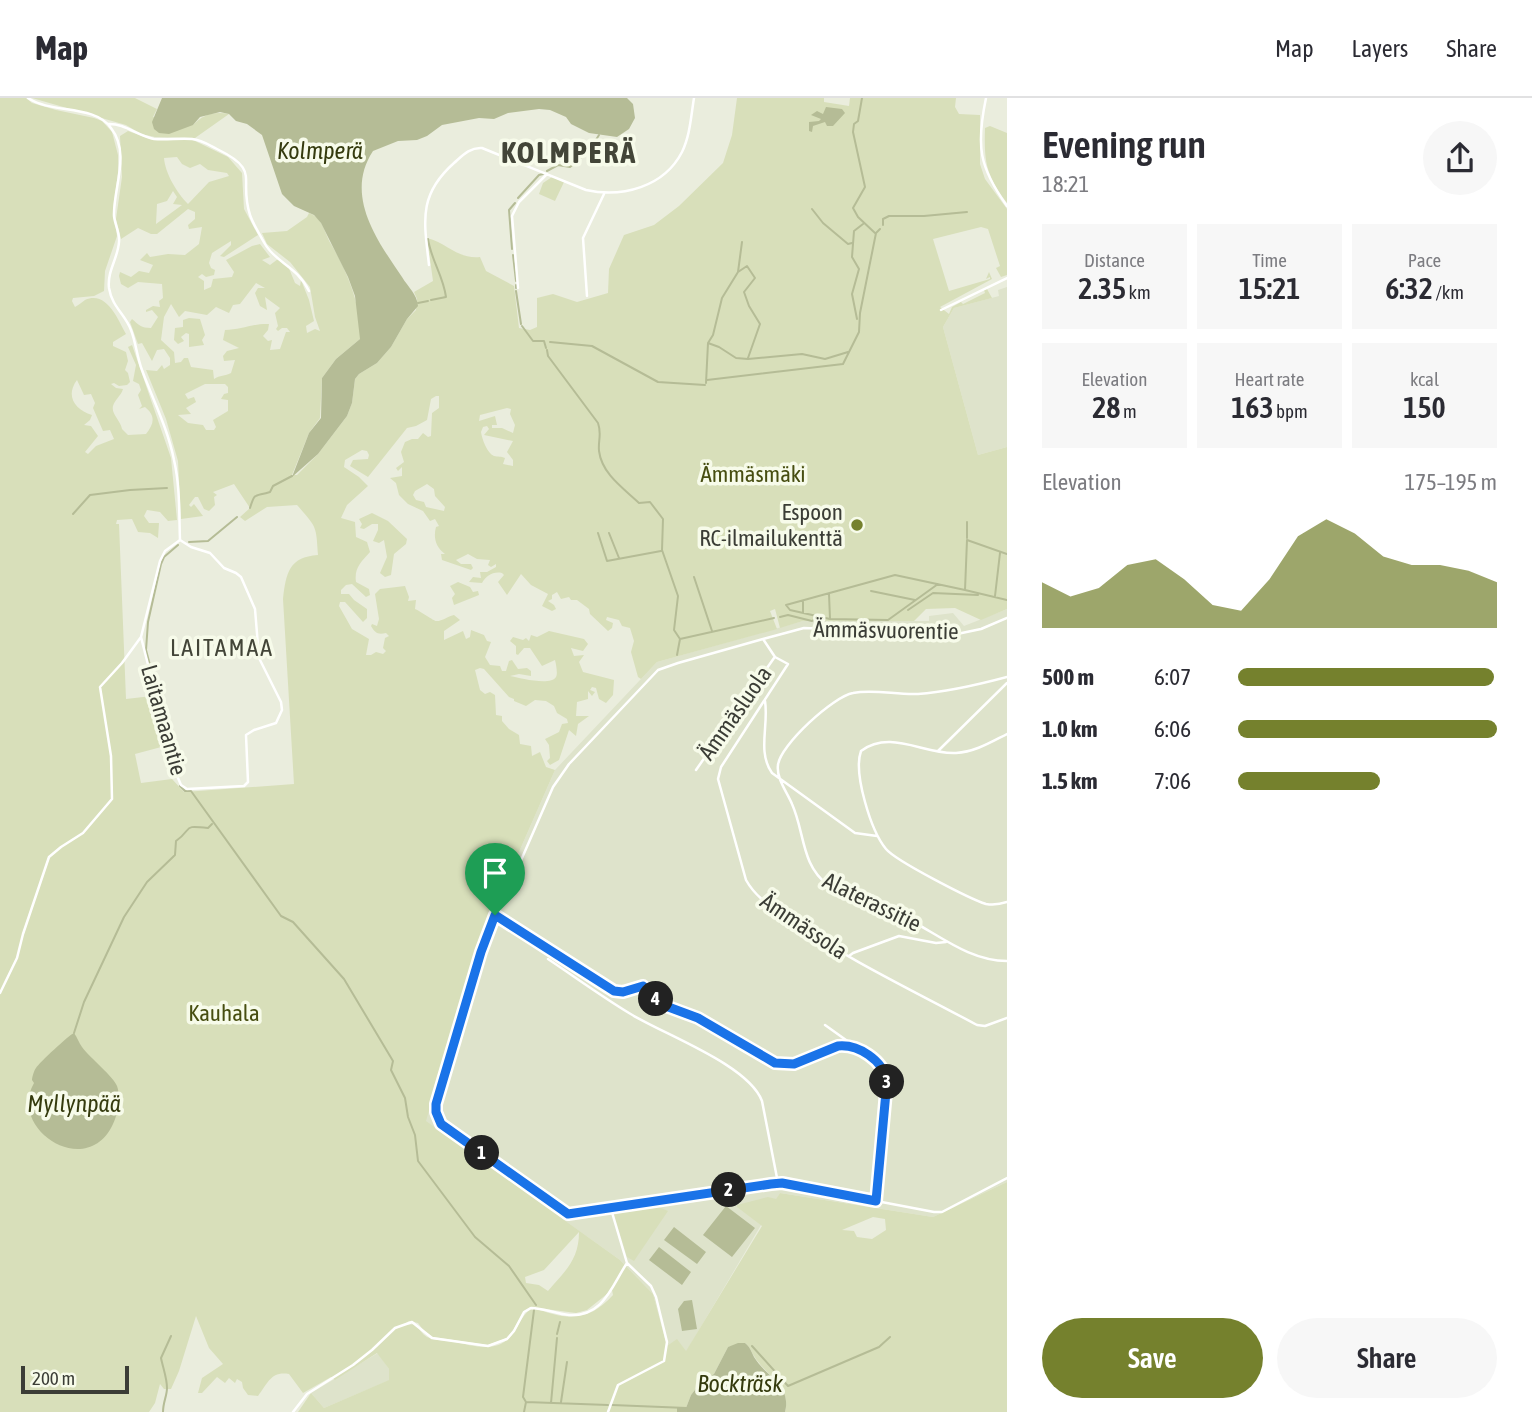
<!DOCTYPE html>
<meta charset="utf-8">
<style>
body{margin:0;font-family:"Asap Condensed",sans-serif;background:#f7f7f7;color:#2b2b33;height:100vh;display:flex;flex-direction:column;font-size:26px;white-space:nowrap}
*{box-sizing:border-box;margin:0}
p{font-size:23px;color:#7c7c81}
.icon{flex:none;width:38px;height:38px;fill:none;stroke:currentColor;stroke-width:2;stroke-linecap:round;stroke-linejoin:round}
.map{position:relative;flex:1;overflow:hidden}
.sheet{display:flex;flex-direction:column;background:#fff;width:525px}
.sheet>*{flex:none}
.scale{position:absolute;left:21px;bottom:18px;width:108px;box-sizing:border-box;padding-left:7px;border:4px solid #3b3d36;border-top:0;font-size:19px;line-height:24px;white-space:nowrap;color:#3b3d36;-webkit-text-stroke:5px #f7fbea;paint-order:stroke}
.pin{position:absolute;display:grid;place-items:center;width:60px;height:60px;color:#fff;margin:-72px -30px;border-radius:50% 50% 50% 0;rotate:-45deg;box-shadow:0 0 7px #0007}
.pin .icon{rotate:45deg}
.km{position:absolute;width:35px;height:35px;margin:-18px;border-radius:50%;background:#222;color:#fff;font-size:19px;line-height:35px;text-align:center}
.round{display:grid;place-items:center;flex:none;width:74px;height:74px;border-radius:37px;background:#f7f7f7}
.headline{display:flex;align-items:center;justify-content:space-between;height:119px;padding:0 35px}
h1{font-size:38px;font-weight:600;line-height:52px}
.stats{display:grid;grid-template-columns:repeat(3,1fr);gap:10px;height:119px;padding:7px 35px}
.stats div{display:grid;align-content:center;border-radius:0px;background:#f7f7f7;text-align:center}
.stats b{font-size:30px;font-weight:600}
.stats small{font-size:19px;font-weight:400}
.stats p{font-size:19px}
.chart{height:196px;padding:14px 35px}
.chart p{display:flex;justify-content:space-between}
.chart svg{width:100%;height:126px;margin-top:7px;fill:#75812d;opacity:.7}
.button{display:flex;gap:14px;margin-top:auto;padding:14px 35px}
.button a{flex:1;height:80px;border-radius:42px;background:#75812d;color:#fff;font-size:28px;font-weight:600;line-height:80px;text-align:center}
.button a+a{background:#f7f7f7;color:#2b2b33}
ul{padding:0 35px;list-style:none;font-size:23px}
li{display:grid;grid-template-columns:112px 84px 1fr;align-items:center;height:52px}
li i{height:18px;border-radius:9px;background:#75812d}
header{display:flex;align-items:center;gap:42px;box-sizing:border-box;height:98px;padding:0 35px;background:#fff;border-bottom:2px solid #e1e1e2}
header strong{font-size:33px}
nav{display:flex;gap:38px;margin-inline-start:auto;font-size:24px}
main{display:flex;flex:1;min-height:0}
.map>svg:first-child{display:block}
</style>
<header>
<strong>Map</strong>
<nav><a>Map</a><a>Layers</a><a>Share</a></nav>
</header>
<main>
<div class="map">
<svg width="1007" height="1314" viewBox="0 0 1007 1314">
<rect width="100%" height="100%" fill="#eaeddd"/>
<path fill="#dee3cb" d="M1007,189V349L978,357L943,229L954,210L999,198L998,192Z
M1007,511V1084L933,1119L780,1095L686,1254L667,1248L653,1196L620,1162L425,1023L476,852L555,672L657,564L803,523H929V518L953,515L964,528Z
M378,1255L389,1271L390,1282L324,1310L311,1295Z"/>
<path fill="#d8dfba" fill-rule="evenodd" d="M0,0H26L32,5L56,12L94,20L102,23L112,34L118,57V75L113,112L117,138L105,173L104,193L94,198L73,200L72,203L75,209C79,207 82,204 85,202C107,192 118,222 126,236L113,244V248L126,254L128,263L125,272L128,275L130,284L127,287L119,288L114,285L111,286L116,290L123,291C121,298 115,301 113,308C111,316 121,323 122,331L128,337L146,336C154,326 156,318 145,309L139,311L142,308L138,297L141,292L139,286L133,283L136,267L128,249L132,247L171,360L177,422L168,423L160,414L147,412L144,418L149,425H159L158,440L150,435L138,434L132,421L117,422L116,426H119L126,601L152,598L156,620L165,648L135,656L141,685L172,681L184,694L294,686L283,501C286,475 289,459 318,457C316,427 317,430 297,407L267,409L245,423L240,419L250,410L234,386L213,394L217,397L214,399L215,407L209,413L204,411L198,399H195L189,407L191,409L194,406L203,418L181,421L178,363L166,321L146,272L157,273L162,267L164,271L170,267V260L164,251L157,252L152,263L142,245L138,246L130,224L132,221C139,227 141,230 151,230L158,219L152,212L146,214V212L153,208L160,209L159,203L163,200L162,186L138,184L128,190L121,186L119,178L120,174L131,179L139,173L149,175L153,167L140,162L147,155L150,159L168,156L185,157L199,146L202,129L189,131L188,127L195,121V114L188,111L157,136H151L138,130L121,141L116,121L122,79L120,38L128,33L153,42H193L228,59L242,75L244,111L258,137L224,159L220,158L231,147V143L212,155L209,165L211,170L215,172L214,177L206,179L202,176L198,179L204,183V192L211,189L213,181L232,179L234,174L226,162L252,148L260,146L270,159L262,162L270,167L278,161L288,168L295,185L300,188L301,182L309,202L314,223L306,228L307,235L315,231L320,233L315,219L310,189L290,164L267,146L262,135L287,133L307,119L309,115C323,120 324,134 331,146C347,173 362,209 360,241L336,261L322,280L320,320L309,335L292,377H297L318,356L347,318L352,305L355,281L359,276L377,265L391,249L407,221L416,212L417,201L414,194L433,183L427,140C448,145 456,161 480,159L486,173L514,188L519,230L530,232L537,229V200L553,196L577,204L608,195L609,171L624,137L654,127L679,108L723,65L732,37L737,0H824V4L849,8L850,0H956L955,9L959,16L980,17V66L985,81L1007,111V177L1001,179L996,170L1000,168L988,131L981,129L933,141L949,193L990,181V179L986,181L989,174L992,181L940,209L949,216L952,209L961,204L963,206L985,195L984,192L987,191L992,200L954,210L943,229L978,357L1007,349V511L981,522L955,510L926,511L914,523H803L780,530L775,511L770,513L777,531L657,564L641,581L638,579L631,554L634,543L630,530L622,528L619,522L607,519L606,522L613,525L612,530L608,533L590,516L589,511L577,502H571L569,499L561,501L557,494L552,497V501L548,503L554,507L556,511L552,513L542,508L548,496L531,487L521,476L507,497L498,484L504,477L502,475C493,473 486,478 482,485L469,484L473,479L481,480L480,474H487L496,469V466L491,469L488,467L490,462L477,461L468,456L456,462L461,466H471L473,470L471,472L442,462L441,456H445C436,449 433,440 436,429L439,428L435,421L430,423L423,413L408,406L399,397L396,385L390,380L402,378V369L398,373L396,370L404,364L401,354L405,344L412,341H418L423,335L428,339L431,338L432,315L439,310V298H436L431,301L427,322L416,328L407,330L368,379L350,368L353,362L368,361L369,357L367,353L362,352L345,362L344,369L359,379L368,388L347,407L341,420L355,424L356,439L367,444L370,454C361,464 354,470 356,484L369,491L370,497L366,499L352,486L346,487L341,492V496H349L354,502L367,511V520L363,524L345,504H340L339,508L352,531L369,541L366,557H371L376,554L383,556L386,553L383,550L385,540L389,538L386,535C378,537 375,535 371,528L372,526L377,528L379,521L375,496L380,491L405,488L409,499L408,503L416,502L415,511C420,513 434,523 436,523C440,524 449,518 454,517L460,522L444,533V542L463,533L466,541L470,539L471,532L484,537L487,543L491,544L485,559L490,567L500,568L502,573H506L509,563L512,562L518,571L527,570L531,573V578L519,576L510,578C519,580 551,588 556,579C558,576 556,566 555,562L542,568L530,550H524L518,557L516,556V548L510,543L513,539L523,542L526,540L529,543L531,537L537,539L549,533L584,541L588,546L583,553L571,550L574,558L584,557L579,564L583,574L614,582L613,597L606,605L599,601L596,590L592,589L590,592L595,594L592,598L588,593V601L577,604L576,618H589L578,626L576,638L569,632L559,662L550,667L547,663L550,660L549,647L545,641L559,634L562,626L568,625L567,621L557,615L554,608L546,603L535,602L526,608L514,603V601L509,599L484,571L480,570L475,572L480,592L485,596L490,594L495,597L496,617L502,618V623L509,631L519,637L520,646L531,648L532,658L540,654L546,669L555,672L476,852L426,1023L620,1162L653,1196L667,1248L677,1241L686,1253L762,1128L737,1109V1107L768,1099L776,1101L780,1095L933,1119L1007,1084V1314H785C792,1288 766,1278 754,1258C751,1253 750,1249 745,1245L728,1249L714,1276L701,1284L691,1297L686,1310H677V1314H298L311,1295L324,1310L389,1282V1271L377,1255L335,1282L331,1279L303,1295L289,1276C271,1273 268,1285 258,1298L248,1297L243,1290L242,1284L237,1281L235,1285L229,1280L225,1285L217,1279L202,1295H198L202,1280L223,1266L209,1250L196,1218L179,1273L171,1291H164L160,1286L155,1305L149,1314H0ZM177,59L182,66L190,70L200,66L208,72L227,75L229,78L209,84L188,106C177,95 165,75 164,60ZM173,93L177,99L173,106L182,107L156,126L157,106L167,103ZM256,185L265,190H258L255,195L260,208L267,212L265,199L280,210L275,215L278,228L276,231L278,233L282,230H287L290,234H286L280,251L270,252L272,242L268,243L263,238L268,232L269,226C254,225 241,232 225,232L223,242L239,250L227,253L223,258L224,263L235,262L231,275C225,278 220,277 214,281L213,272L191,269L188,260H184L181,264L175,265L174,254L161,242L164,219L171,206L179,219L185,213L207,217L216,209L229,215L233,207L240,206ZM77,282L84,297L91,296L95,305L93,310L103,333L110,332L114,341L96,348L88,356L85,354L98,338L91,328L84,327L90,322L92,317C75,312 65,298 77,282ZM205,286H225L228,289V295L224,296L221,301L228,302V313L213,322L216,329L214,332H206L203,327L188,325L178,317L191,316L186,310L196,304L194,299L188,301L185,296ZM507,310L511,311L510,316L515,327L513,335L502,330H492V327H497L495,318L479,323L480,317ZM487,328L489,331L484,337L513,343L507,354L513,362V368L503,366L505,360C501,358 498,359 494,358C487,355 482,341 481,334L483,329ZM427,386L434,391L435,398L445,409L444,413L426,409L424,404L416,402L413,397L415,393ZM873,1119L885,1121L886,1132L872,1141L857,1139L854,1133L842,1132ZM579,1134C579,1162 565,1173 548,1193L539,1187L526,1185L525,1179L544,1172ZM612,1192L613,1197C596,1216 578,1223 553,1216C545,1214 539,1211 531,1211C520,1218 518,1232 508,1241C493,1255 471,1247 455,1244C446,1242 435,1243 427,1239C422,1236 419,1231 416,1226L403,1227L409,1223L418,1225L424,1233L433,1239L488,1247L507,1240L513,1232L524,1213L530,1209L576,1215L587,1212Z
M32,0H135L157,11L153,19L193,27C203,16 215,13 229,16L195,40L155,39L141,36L126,27Z
M990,28L1007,35V105C986,77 984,65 985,30Z
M552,79L564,84L555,103L539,96L543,85Z
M189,220L200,221L205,237L202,242L204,247L189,249V236L186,235L181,239L184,243L178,246L174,242L175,230L183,229V222Z
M372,415L388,423L407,441L406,446L394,456L391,477L385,479L380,475L387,459L384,442L379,445L373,443L378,432V426H372L364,431L360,430L362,426L359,421Z
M458,484L470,489L473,494L478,493L479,497L454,507L452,500L455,496L450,488Z
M652,1106L668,1113L634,1163L627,1159L613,1113Z"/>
<path fill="#b5bc96" d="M162,0H627L633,6L635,20L629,31L617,39L589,35L571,26L566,19L550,12L539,11L508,15L494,21L479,20L442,27L427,38L417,42L398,43L373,53C344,97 377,142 402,179C408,189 417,196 418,208L407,221L391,249L377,265L359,276L355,281L352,305L347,318L318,356L292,379L309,335L321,320L322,280L336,261L360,241L355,198L348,179L321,125L314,117L294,108L282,96L262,37L247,26L236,23L229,16L220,14L200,19L193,27L169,36L159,35L154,31L152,24Z
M826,9L842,11L845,15L833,28H827L825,24L813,28L812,34L809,33V24L819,23L821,21L811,17L817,13L823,16Z
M74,935C77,939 79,945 82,949C90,960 114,979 117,988C121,999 118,1015 113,1026C87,1083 7,1031 34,985L32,982C32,980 34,972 36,970C39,965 69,937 74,935Z
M726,1108L755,1130L732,1159L703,1137Z
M674,1129L706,1154L697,1166L664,1142Z
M659,1149L691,1174L682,1187L649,1162Z
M692,1202L697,1231L682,1233L678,1211L684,1203Z
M738,1245H745C750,1249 751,1253 754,1259C766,1279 792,1287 785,1314H677V1310H686L691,1297L701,1284L714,1276L728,1249Z"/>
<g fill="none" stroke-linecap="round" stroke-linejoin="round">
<path stroke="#b5bc96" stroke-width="2" d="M862,0L858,23L854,26L853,34L865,89L853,110L858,119L875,135
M547,73L558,67L570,69L589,53L599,37
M518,100L539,77L543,76
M812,111L823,125L848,146L852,145
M883,127V121L889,118H924L967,114
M428,141C431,162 443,177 446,199L431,202
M512,151L509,112L515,105
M513,157L516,183
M738,174L747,168L755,180L744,194L749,208L760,226L748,260
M516,187V190
M516,193L521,226
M418,205L428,203
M857,221L852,196L859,171L852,159L854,133L863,126
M522,228L533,243H544L546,250
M550,244L592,248L658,284L705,287
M708,245L719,249L736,260L748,261L802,256L825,261L848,254
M547,252L548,258L598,325C602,336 598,342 599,353C602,376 623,390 639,405L650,404L663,421L662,452L678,498L674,532L680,541
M707,282L843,266L859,234L860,215L876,135L880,131
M706,285L708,245L713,237L722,200L738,174L742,144
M250,410C255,394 254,399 270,394L273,388L292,378
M73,416L90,397L130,392L167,390
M598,435L607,463L661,453
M609,435L619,460
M967,440V424
M189,444L208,443L237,419
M178,447L164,459L161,466L148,524L146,552L179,677
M1007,456L967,442L965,492L1007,502
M694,479L712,533
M938,486L888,522L830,521L790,512L786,507L895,477L965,492
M871,493L915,502
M829,496L830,521
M995,498L1000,455
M803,504V515
M908,512L933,495L978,497
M780,519L788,517L812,523L818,519
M677,557L680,541L774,520
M180,688L185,693H191L281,818L293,824L344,881L393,963L391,972L405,1000L408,1019L415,1037L418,1063L475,1139L509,1168L536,1207
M74,935L84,904L124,819L147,784L175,757L176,743C194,730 181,727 208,730L212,726
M557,1236L560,1224
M752,1248L788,1288L879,1249L890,1239
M526,1304L523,1299L534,1212
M561,1304L567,1264
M551,1305L557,1240
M612,1307L687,1310
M163,1314C163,1304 167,1298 167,1290C167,1280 163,1270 161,1260L171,1238
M524,1314L526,1304L608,1307"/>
<path stroke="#fff" stroke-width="2.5" d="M28,0C51,16 94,6 111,30C131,56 113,90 114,118C115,127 120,135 119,144C118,160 107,173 109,190C112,209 125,216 131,232C136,245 137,259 142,272C153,302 168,331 174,362C180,388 179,415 180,442
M986,0C976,48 979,69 1007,108
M108,26C124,25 138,38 154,41C167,42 180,40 192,41C202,42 209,47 217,51C262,73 238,80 250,117C253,126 260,137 265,146C276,165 297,168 309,193
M429,167C424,123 418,97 454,65C462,58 470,49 482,50L586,92C622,100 664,89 682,54C690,38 691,18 694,0
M518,190L512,118L519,104L547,76
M587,198L583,140L604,96
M941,212L1007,180
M180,442L191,449L210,455L224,470L236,475L241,479L255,511L259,560L281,604L282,612L276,625L254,632L246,637L248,684L244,688L187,691L181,687L175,673L141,539L160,463L165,453Z
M763,541L804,530L957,536L981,531L1007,520
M1007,579C977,587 948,594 918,596C896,597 874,591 853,595C834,598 780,647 778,667C776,680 787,694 792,706C805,735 801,767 828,787C853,798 879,807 904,819C937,835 968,863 1007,863
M765,603C769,627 757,654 772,675L855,735L877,738
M1007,636C991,644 975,654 956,655C924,657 891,631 861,653C853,675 871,733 886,751C896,763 970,801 986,806C992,807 1001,806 1007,804
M938,653L1007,585
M696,672L774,560
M495,817L614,893L623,894L643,888L662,907L698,920L775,965L794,966L838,948L857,950
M849,858L853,855L899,838L936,845L946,844
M548,861C575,879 601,898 629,915C662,936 748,966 762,1003L778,1085
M0,895L17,860L23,836L49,759L61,749L83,735L112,701L111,658L100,589L122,565L141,539
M1007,920L985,928L977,927C914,893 848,862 789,821C772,809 756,800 746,782L718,681L721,669L788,566L775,559L763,541L678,565L658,572L569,666L553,689L481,854L436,1014L441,1026L568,1117L749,1088L782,1085L934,1114H942L1007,1080
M825,927L874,962L886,977L876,1103
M293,1314L307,1296L353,1267L372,1252L395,1230L412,1224L432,1240L488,1248L507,1241L514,1233L524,1214L531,1210C544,1210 556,1216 569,1217C604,1219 612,1187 627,1165
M608,1314L618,1287L664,1263L667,1244L656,1199L651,1188L627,1165L611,1111"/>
</g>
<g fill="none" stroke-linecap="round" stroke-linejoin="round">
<g stroke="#fff" stroke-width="14">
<path id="route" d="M495,817L614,893L623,894L643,888L663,907L698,920L775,965L794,966L838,948C858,946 883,962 887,983L876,1103L782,1085L771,1086L568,1116L441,1026L436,1014V1006L481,854Z"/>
</g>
<use href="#route" stroke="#1a73e8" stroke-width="9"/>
</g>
<circle fill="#75812d" stroke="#f7fbea" stroke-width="2.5" cx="857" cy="427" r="7"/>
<g text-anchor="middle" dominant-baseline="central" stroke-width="7" stroke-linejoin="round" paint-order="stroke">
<g font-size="23" fill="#474e11" stroke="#f7fbea">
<text x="753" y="376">Ämmäsmäki</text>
<text x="224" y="915">Kauhala</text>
</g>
<g font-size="23" fill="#3b3d36" stroke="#f7fbea" text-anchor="end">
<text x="843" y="414">Espoon<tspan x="843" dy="26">RC-ilmailukenttä</tspan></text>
</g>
<g font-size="23" fill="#3b3d36" stroke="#f7fbea">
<text transform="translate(886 532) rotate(1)">Ämmäsvuorentie</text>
<text transform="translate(735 615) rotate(-55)">Ämmäsluola</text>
<text transform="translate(164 622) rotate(74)">Laitamaantie</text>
<text transform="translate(872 804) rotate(26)">Alaterassitie</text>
<text transform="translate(804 828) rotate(34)">Ämmässola</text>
</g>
<g font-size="24" font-style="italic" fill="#353b0e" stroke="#f7fbea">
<text x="320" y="52">Kolmperä</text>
<text x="74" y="1005">Myllynpää</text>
<text x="740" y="1285">Bockträsk</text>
</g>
<g font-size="24" letter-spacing="2" fill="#434538" stroke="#f7fbea">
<text x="222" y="549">LAITAMAA</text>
</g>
<g font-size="30" font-weight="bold" letter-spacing="2" fill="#434538" stroke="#f7fbea">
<text x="569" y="54">KOLMPERÄ</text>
</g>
</g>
</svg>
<div class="scale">200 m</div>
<div class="pin" style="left:495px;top:817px;background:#1e9e55"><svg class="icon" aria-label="arrive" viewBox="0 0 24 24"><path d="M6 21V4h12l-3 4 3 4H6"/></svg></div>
<b class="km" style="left:482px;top:1055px">1</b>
<b class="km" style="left:729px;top:1092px">2</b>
<b class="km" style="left:887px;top:984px">3</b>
<b class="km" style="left:656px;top:901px">4</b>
</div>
<section class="sheet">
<div class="headline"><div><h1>Evening run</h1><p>18:21</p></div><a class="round"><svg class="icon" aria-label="share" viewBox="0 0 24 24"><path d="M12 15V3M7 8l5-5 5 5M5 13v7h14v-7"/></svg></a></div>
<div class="stats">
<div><p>Distance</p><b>2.35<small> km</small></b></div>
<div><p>Time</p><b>15:21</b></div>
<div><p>Pace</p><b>6:32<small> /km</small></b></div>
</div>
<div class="stats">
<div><p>Elevation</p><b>28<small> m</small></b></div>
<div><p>Heart rate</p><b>163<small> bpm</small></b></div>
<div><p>kcal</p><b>150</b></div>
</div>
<div class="chart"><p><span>Elevation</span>175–195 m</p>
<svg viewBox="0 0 160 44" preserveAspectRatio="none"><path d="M0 44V28L10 33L20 30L30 22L40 20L50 27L60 36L70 38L80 27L90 12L100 6L110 11L120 19L130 22L140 22L150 24L160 28V44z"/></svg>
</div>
<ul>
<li><b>500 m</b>6:07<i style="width:99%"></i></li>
<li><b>1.0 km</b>6:06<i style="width:100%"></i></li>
<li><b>1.5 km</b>7:06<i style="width:55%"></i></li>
</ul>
<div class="button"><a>Save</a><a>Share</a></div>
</section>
</main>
